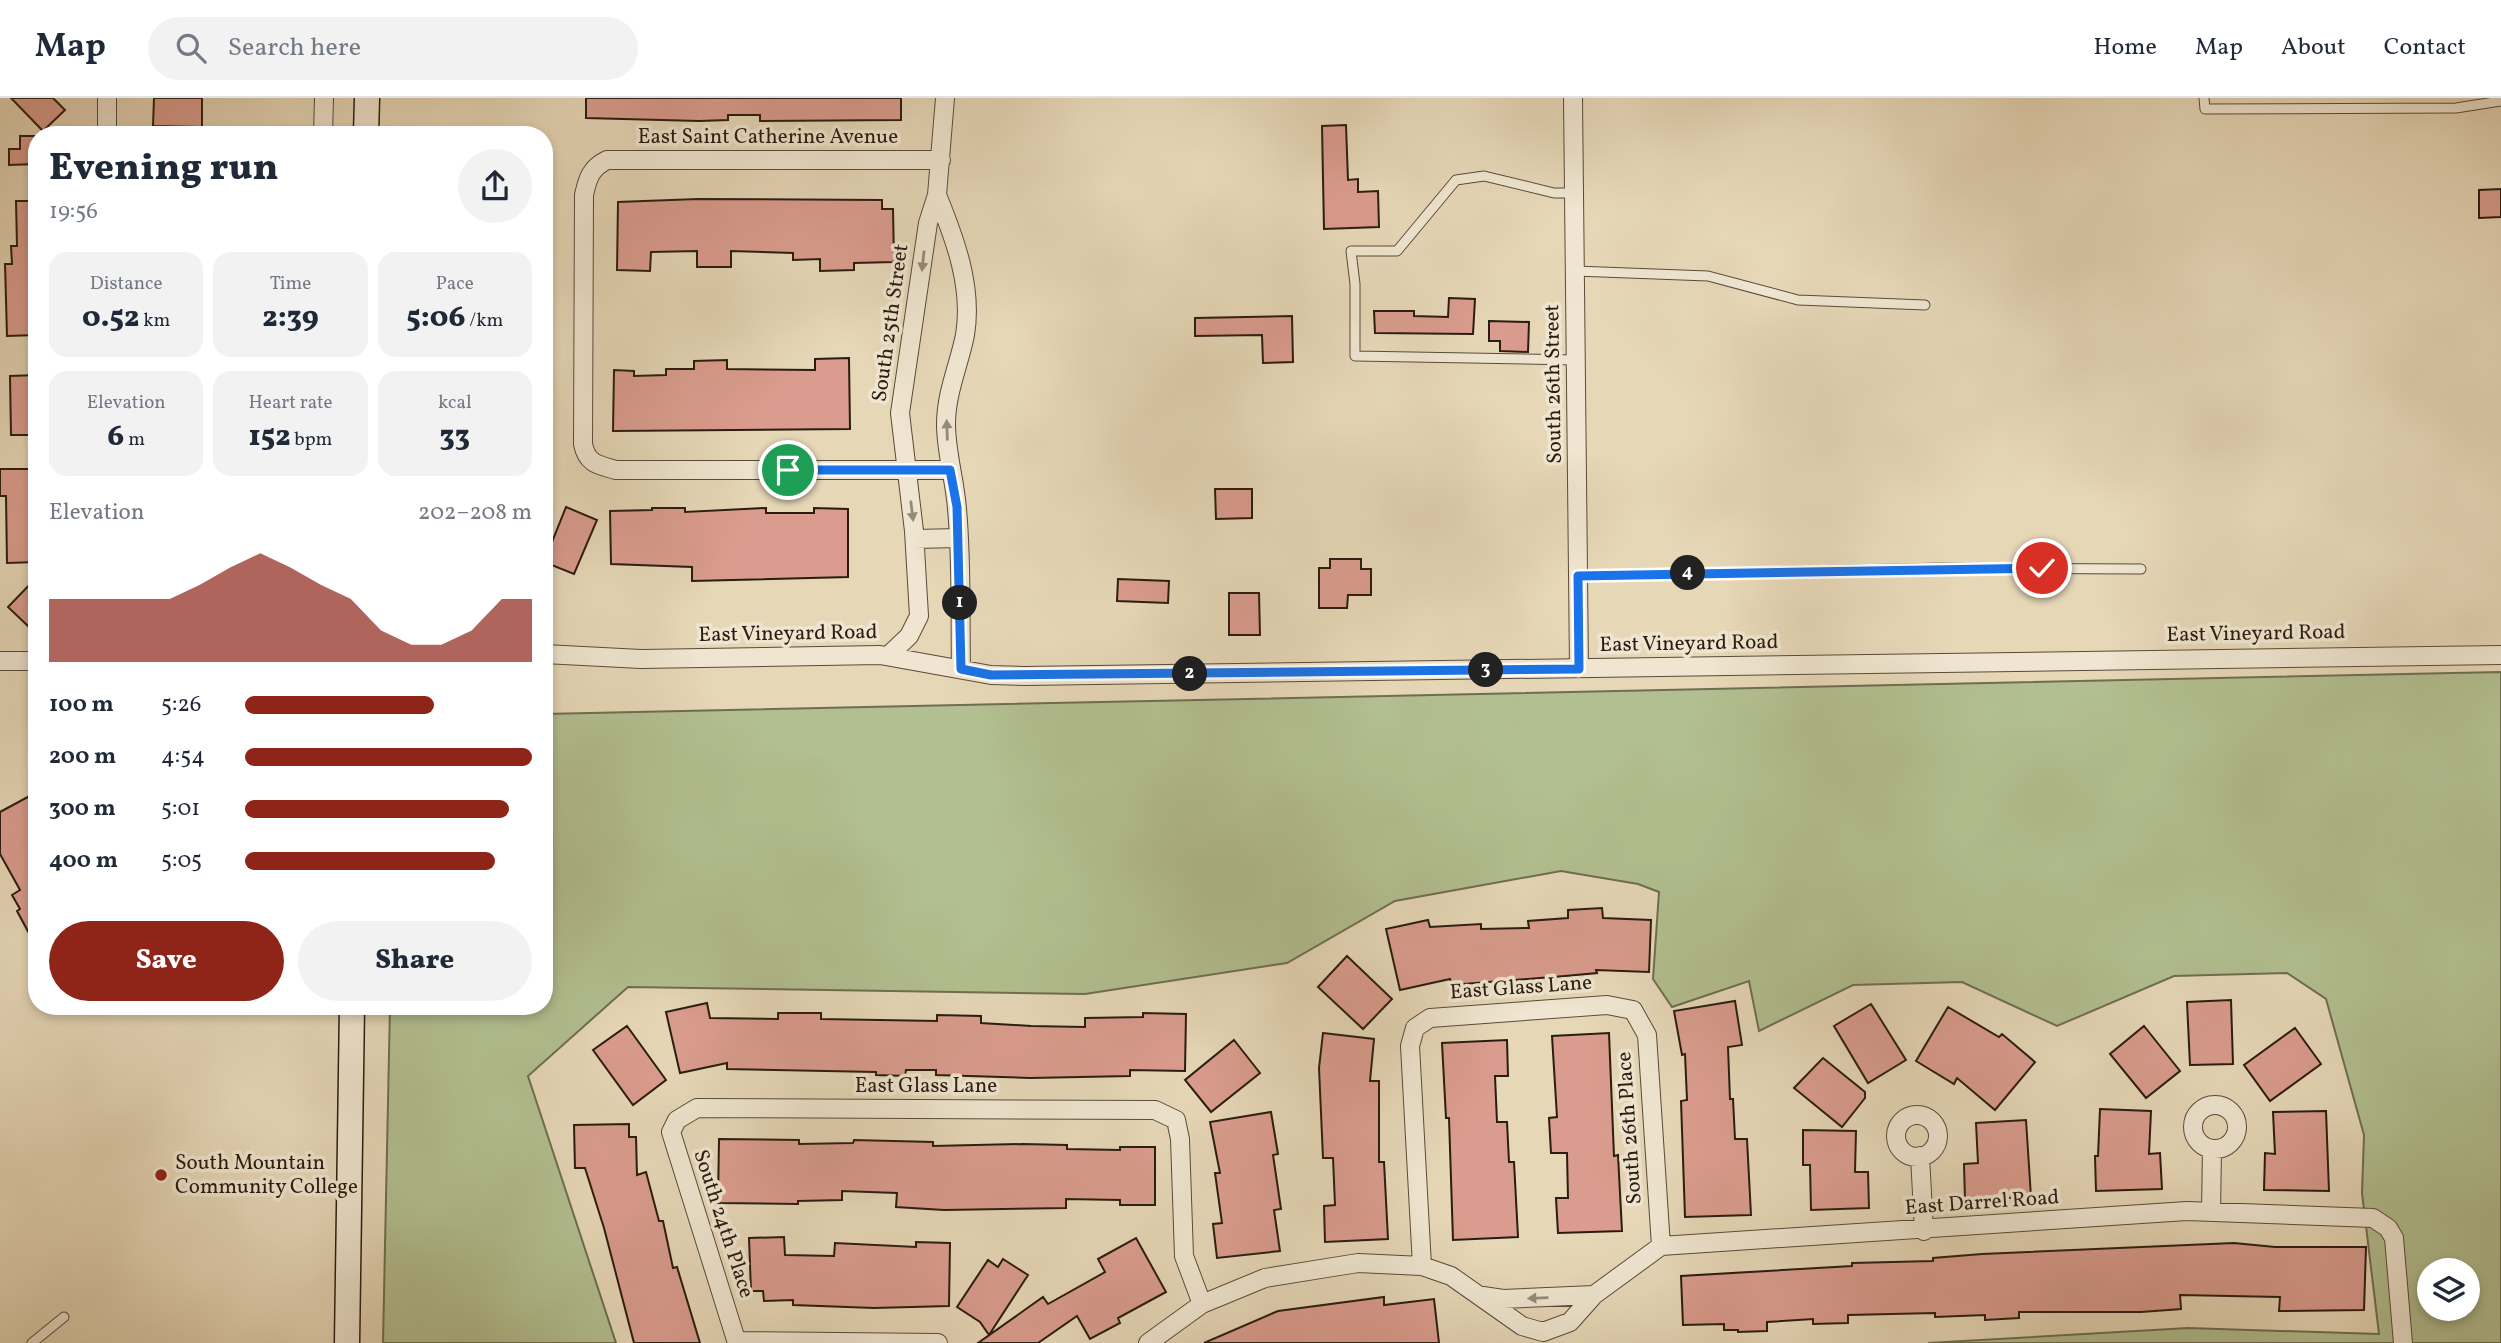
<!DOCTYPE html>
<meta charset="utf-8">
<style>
body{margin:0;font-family:Vollkorn,serif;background:#f2f2f3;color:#1f2937;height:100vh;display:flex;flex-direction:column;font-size:26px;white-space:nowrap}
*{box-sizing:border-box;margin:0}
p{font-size:23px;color:#747a83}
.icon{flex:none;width:38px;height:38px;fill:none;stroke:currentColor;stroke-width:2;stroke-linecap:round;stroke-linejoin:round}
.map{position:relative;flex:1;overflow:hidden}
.drawer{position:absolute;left:28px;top:28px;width:525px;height:889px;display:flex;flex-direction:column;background:#fff;border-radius:28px;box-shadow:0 4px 10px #0003}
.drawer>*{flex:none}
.buttons{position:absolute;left:2417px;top:1160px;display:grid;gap:14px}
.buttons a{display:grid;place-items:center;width:63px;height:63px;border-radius:50%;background:#fff;box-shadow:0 4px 10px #0003;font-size:35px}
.pin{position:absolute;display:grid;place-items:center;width:60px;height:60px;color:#fff;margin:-30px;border:4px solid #fff;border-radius:50%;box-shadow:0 2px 7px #0007}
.km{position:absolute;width:35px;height:35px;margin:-18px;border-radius:50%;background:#222;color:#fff;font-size:19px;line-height:35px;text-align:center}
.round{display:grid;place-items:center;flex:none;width:74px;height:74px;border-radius:37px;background:#f2f2f3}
.headline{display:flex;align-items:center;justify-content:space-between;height:119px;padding:0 21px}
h1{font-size:38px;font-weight:800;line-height:52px}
.stats{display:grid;grid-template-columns:repeat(3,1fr);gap:10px;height:119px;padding:7px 21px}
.stats div{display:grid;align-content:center;border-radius:18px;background:#f2f2f3;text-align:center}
.stats b{font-size:30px;font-weight:800}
.stats small{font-size:19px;font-weight:400}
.stats p{font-size:19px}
.chart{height:196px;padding:14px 21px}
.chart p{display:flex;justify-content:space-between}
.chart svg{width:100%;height:126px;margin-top:7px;fill:#8f2418;opacity:.7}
.cta{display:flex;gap:14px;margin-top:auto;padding:14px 21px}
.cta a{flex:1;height:80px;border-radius:42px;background:#8f2418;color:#fff;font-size:28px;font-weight:800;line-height:80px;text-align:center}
.cta a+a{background:#f2f2f3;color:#1f2937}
ul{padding:0 21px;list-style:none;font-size:23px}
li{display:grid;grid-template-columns:112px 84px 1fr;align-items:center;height:52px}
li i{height:18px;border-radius:9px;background:#8f2418}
header{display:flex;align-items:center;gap:42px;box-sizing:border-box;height:98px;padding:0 35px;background:#fff;border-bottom:2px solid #e0e1e3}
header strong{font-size:33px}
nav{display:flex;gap:38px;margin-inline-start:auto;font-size:24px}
.search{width:490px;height:63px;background:#f2f2f3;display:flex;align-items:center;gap:18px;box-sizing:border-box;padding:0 24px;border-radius:38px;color:#747a83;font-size:26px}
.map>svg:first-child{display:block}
</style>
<header>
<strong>Map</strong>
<div class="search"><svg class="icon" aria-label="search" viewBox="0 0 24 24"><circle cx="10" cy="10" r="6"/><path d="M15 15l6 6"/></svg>Search here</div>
<nav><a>Home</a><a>Map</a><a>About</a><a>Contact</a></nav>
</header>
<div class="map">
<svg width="2501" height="1245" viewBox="0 0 2501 1245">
<rect width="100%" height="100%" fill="#e6d7b7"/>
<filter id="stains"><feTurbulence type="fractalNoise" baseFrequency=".00286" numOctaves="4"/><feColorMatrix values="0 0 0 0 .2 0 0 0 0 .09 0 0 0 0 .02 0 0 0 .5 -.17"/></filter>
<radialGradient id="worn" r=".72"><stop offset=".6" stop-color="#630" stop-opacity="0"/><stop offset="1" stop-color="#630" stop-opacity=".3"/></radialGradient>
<path fill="#b2bf90" stroke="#6e6e50" stroke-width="2" fill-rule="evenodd" d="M2501,574V1245H1928L2188,1230L2379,1236L2362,1095L2364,1037L2326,901L2287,875L2174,878L2057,928L1962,884L1853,887L1759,933L1749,883L1672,909L1653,881L1659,794L1638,786L1561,773L1395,803L1287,865L1085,896L628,889L528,978L616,1245H383L390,908H544V616ZM2429,1172H2468V1211H2429Z"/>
<path fill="#da9c8e" stroke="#2a1c0f" stroke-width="2" d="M11,0H53L65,12L43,33Z
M154,0H202V29L153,28Z
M586,0H901V22L760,23V17H728V22L699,23L586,20Z
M1346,27L1348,82L1358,81V94L1378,93L1379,129L1324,131L1322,28Z
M20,38H37V66L9,67V51H20Z
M2501,91V119L2479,120V92Z
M698,101L882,102V111H893L894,164L854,165V172L820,173V161L793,162V155L731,153V169H697V153L651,154L650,173L617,172L618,104Z
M16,103H37V237L7,238L5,166H12L11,148H17Z
M1449,200L1475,201L1473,236L1375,235L1374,213H1414V218L1448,219Z
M1292,218L1293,264L1263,265L1262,237L1195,238V220Z
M1489,223L1529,224L1528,254L1500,253V243H1489Z
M849,260L850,331L613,333L614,272L634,273V278L666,277V271H694V263L727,262V271L815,272V261Z
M37,277V337H11L10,278Z
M0,371H37V464L7,465L6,398H0Z
M1215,391H1252V420L1216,421Z
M566,409L597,422L574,476L544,464Z
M652,410H685V414L766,410V415H814V410L848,411V479L692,483V469L611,466L610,413L652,412Z
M1330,461H1361V471H1371V497H1348L1347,510H1319V470H1330Z
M37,479V519L28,528L8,509Z
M1118,481L1169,483L1168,505L1117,503Z
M1229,495H1259L1260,537H1229Z
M37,694V850L17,813L20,811L12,797L20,792L0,756V714Z
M1602,810L1603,820L1651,822L1649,874L1596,872L1597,875L1565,878L1451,887L1450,881L1400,892L1386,831L1428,822L1430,829L1481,826V831L1529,830L1528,823L1568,820V812Z
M1347,858L1392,901L1363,931L1318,889Z
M2231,902L2233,966L2190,967L2187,904Z
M1735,903L1742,947L1728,949L1730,1001H1733L1735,1041H1747L1751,1117L1685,1119L1681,1003L1687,1002L1685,956L1682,957L1674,913Z
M707,905L710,920L778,921V915H821V921L937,923V917L981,918V925L1031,928L1085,929V920L1143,919V915L1186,916L1185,973L1130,972V978L1030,980L936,977V972H906L905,978L876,977V974L727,971V965L680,975L666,914Z
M1871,906L1906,962L1868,985L1834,928Z
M1948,909L1999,939L2002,936L2035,964L1995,1012L1957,980L1954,986L1916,963Z
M627,928L666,982L633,1007L593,952Z
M2144,928L2180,973L2146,1000L2110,956Z
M2295,930L2321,966L2270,1003L2244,967Z
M1323,935L1374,941L1370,983H1379V1064H1384L1388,1141L1325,1144L1324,1108L1335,1107L1333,1060H1323L1319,970Z
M1609,935L1614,1058L1618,1057L1622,1133L1558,1135L1556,1100H1568L1567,1055H1551L1549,1020L1557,1019L1552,938Z
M1234,942L1260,975L1211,1014L1185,982Z
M1507,942L1508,978H1495L1497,1024H1507L1509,1064H1514L1518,1139L1453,1142L1449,1020H1446L1442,945Z
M1823,960L1865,994V1000L1842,1029L1794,990Z
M2100,1011L2151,1013L2149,1056L2160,1055L2162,1091L2096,1093L2095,1058H2098Z
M2326,1013L2329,1093L2264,1092L2265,1055L2275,1056L2273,1014Z
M1271,1014L1278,1056L1273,1057L1281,1111L1274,1112L1280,1153L1217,1160L1213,1126L1222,1125L1215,1075H1220L1210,1024Z
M2026,1022L2031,1099L1965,1102L1964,1066L1978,1065L1976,1025Z
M629,1026V1039H636L637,1077L646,1074L659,1123H663L673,1170L677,1169L700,1245H634L604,1130L585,1070H575L574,1027Z
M1803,1032L1856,1033L1855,1074H1868L1869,1110L1811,1112L1810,1067H1803Z
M719,1041L799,1042V1046L853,1045L854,1042L933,1044V1048L1023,1046L1067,1047V1051L1120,1052V1049H1155V1107H1120V1102L1066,1101V1110L944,1112L896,1109L897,1095L842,1093V1102L798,1103V1106L718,1105Z
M784,1139L785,1157L834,1158L835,1145L916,1149V1144L950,1145L949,1208L874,1210L793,1207V1202L764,1203L763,1193H751L749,1140Z
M1136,1140L1166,1194L1118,1220L1120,1225L1090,1241L1077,1218L1038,1245H978L1043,1199L1048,1206L1105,1174L1098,1161Z
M2234,1145L2275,1149H2366L2364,1212L2279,1213L2280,1199L2180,1197L2181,1211L2141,1214H2019V1220L1985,1222V1217L1935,1219V1215L1848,1217V1225L1813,1226V1221L1767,1224V1233L1738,1234V1232H1724V1226L1683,1227L1681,1178L1852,1168V1165L1933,1163V1160L1982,1156Z
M1003,1161L1028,1177L989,1237L980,1224L957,1209L988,1162L998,1169Z
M1384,1199V1207L1434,1201L1439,1245H1204L1278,1213Z"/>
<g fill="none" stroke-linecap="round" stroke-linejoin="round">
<g stroke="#594b39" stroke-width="11">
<path id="service" d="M2204,0L2205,11L2456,10L2501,3
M1574,95H1554L1484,78L1456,82L1397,153H1351L1355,186V258L1576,262
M1575,173L1708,178L1798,202L1925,207
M1578,478L1943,470L2141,471
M32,1245L64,1219"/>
</g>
<g stroke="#594b39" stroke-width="20">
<path id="minor" d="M1573,0L1579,571
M107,37V0
M323,37L324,0
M941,62H607C591,70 588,79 584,97L583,346C587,366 598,367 616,372H950
M937,97C955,141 973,189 965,237C959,267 946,295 946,326C946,355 955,382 957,411C962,464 960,518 961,571
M915,441L958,440
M544,556L641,561L880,557L991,577L1024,578L2501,557
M888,558L909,538L919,518L914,433L900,315L928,125L937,97L945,0
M0,563H37
M2193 1029a22 22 0 1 1 44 0a22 22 0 1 1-44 0Z
M1896 1038a21 21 0 1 1 42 0a21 21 0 1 1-42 0Z
M1920,1058L1924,1133
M2211,1114L2212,1051
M1422,1168L1410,948L1415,930L1430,920L1607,907L1633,912L1647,937L1661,1148
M1483,1198L1503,1201L1594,1197
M737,1243L938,1245
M737,1245L671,1034L677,1022L697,1010L1155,1012L1176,1022L1180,1041L1184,1158L1202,1206
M1148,1245L1202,1206L1265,1180L1358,1165L1422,1168L1451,1178L1522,1228L1543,1234L1570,1224L1594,1197L1661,1148L2187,1113L2373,1120L2388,1130L2394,1140L2403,1245"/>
</g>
<g stroke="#2a1c0f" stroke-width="27">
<path id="secondary" d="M366,37L367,0
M347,1245L352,908"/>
</g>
<use href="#service" stroke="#efe5d0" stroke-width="9"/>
<use href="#minor" stroke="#efe5d0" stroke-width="18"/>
<use href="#secondary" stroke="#efe5d0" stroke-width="24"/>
</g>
<defs><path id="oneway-solid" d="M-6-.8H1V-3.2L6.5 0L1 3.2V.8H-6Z" transform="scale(1.75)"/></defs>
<g fill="#968b79">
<use href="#oneway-solid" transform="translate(923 163) rotate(96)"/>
<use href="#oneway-solid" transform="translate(947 332) rotate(-92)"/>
<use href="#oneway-solid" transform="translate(912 413) rotate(83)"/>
<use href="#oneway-solid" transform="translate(1538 1200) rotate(178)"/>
</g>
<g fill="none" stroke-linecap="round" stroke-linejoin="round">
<g stroke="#fff" stroke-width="14">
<path id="route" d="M788,372H950L957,409L961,571L991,577L1579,571L1578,478L2042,470"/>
</g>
<use href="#route" stroke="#1a73e8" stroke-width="9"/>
</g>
<circle fill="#8f2418" stroke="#efe5d0" stroke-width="2.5" cx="161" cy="1077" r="7"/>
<g text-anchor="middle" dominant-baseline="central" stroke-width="7" stroke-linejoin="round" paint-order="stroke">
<g font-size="21" fill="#2a1c0f" stroke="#efe5d0">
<text x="768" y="39">East Saint Catherine Avenue</text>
<text transform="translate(891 225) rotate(-82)">South 25th Street</text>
<text transform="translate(1554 286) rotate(-91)">South 26th Street</text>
<text transform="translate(788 536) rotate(-1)">East Vineyard Road</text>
<text transform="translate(2256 536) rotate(-1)">East Vineyard Road</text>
<text transform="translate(1689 546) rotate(-1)">East Vineyard Road</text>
<text transform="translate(1521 890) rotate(-4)">East Glass Lane</text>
<text x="926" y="988">East Glass Lane</text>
<text transform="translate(1630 1030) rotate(-94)">South 26th Place</text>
<text transform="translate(1982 1105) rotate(-4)">East Darrel Road</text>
<text transform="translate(723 1126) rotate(72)">South 24th Place</text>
</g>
<g font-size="21" fill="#2a1c0f" stroke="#efe5d0" text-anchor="start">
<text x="175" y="1065">South Mountain<tspan x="175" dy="24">Community College</tspan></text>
</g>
</g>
<rect width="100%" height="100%" filter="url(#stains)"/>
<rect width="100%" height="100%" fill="url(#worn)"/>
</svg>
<div class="buttons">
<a><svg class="icon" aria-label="layers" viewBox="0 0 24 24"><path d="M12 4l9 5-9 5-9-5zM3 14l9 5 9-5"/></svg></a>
</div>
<div class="pin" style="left:788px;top:372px;background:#1e9e55"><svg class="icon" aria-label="arrive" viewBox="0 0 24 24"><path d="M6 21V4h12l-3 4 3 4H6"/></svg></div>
<div class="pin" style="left:2042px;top:470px;background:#d93025"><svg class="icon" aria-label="check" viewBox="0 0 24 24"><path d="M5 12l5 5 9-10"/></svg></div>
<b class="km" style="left:960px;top:505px">1</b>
<b class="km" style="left:1190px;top:576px">2</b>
<b class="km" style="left:1486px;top:572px">3</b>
<b class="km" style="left:1688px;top:475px">4</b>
<section class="drawer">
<div class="headline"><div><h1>Evening run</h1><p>19:56</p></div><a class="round"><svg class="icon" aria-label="share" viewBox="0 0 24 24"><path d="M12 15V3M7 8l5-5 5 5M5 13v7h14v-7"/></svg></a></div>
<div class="stats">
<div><p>Distance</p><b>0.52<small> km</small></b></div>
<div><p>Time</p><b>2:39</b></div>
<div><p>Pace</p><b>5:06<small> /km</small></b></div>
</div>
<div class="stats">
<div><p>Elevation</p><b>6<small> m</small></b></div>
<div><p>Heart rate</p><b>152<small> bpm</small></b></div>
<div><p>kcal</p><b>33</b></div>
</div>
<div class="chart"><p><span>Elevation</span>202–208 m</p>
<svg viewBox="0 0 160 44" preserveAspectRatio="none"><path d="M0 44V22L10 22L20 22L30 22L40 22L50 17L60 11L70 6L80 11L90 17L100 22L110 33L120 38L130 38L140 33L150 22L160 22V44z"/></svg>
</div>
<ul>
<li><b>100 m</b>5:26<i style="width:66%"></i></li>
<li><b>200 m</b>4:54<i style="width:100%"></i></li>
<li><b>300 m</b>5:01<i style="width:92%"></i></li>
<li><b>400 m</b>5:05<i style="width:87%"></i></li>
</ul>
<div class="cta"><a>Save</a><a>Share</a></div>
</section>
</div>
